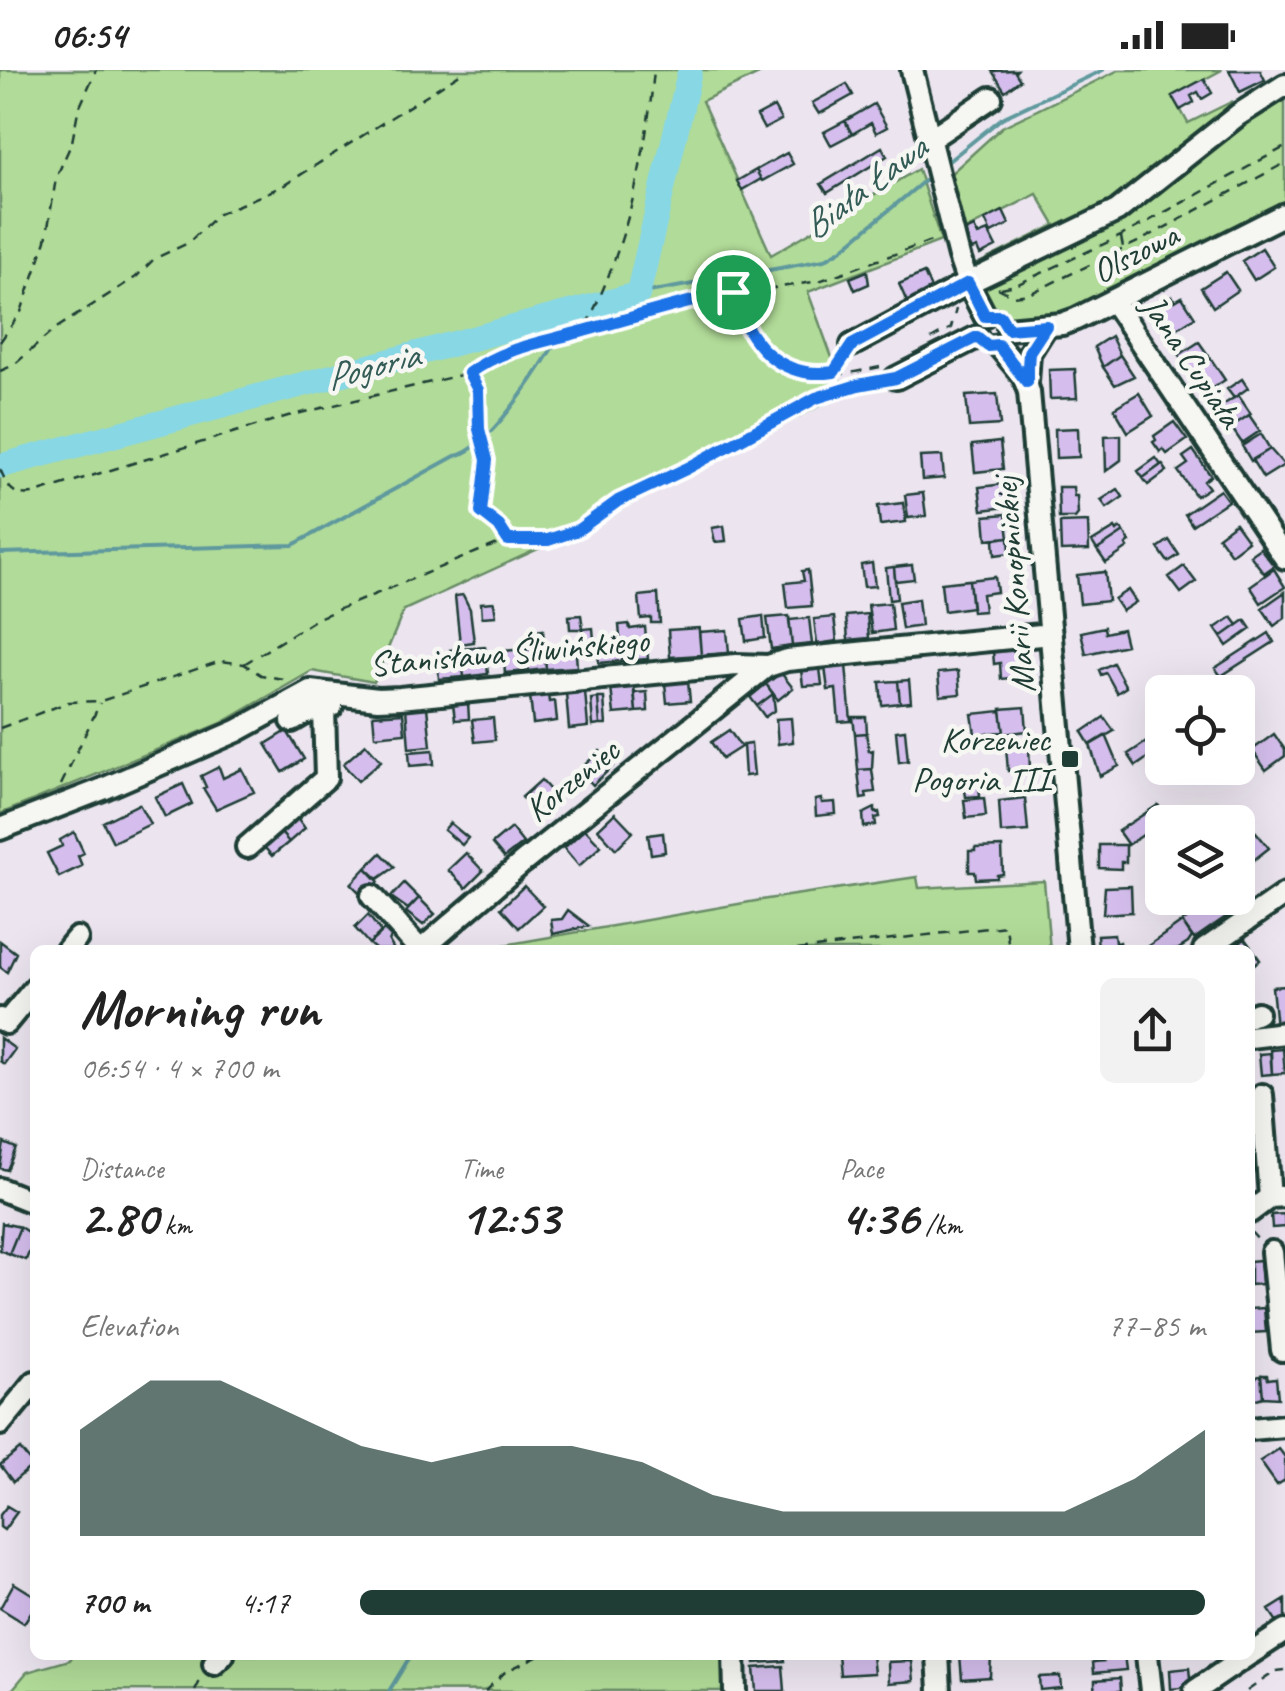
<!DOCTYPE html>
<meta charset="utf-8">
<style>
body{margin:0;font-family:Caveat,sans-serif;background:#f2f2f2;color:#222;height:100vh;display:flex;flex-direction:column;font-size:38px;white-space:nowrap}
*{box-sizing:border-box;margin:0}
p{font-size:32px;color:#767676}
.icon{flex:none;width:55px;height:55px;fill:none;stroke:currentColor;stroke-width:2;stroke-linecap:round;stroke-linejoin:round}
.map{position:relative;flex:1;overflow:hidden}
.sheet{position:absolute;left:30px;top:875px;width:1225px;height:715px;display:flex;flex-direction:column;background:#fff;border-radius:15px;box-shadow:0 10px 40px #0002}
.sheet>*{flex:none}
.fabs{position:absolute;left:1145px;top:605px;display:grid;gap:20px}
.fabs a{display:grid;place-items:center;width:110px;height:110px;border-radius:15px;background:#fff;box-shadow:0 10px 40px #0002;font-size:50px}
.pin{position:absolute;display:grid;place-items:center;width:85px;height:85px;color:#fff;margin:-42px;border:5px solid #fff;border-radius:50%;box-shadow:0 2px 10px #0007}
.round{display:grid;place-items:center;flex:none;width:105px;height:105px;border-radius:15px;background:#f2f2f2}
.head{display:flex;align-items:center;justify-content:space-between;height:170px;padding:0 50px}
h1{font-size:55px;font-weight:700;line-height:75px}
.metrics{display:grid;grid-template-columns:repeat(3,1fr);gap:15px;height:170px;padding:10px 50px}
.metrics div{display:grid;align-content:center}
.metrics b{font-size:50px;font-weight:700}
.metrics small{font-size:28px;font-weight:400}
.metrics p{font-size:28px}
.chart{height:280px;padding:20px 50px}
.chart p{display:flex;justify-content:space-between}
.chart svg{width:100%;height:180px;margin-top:10px;fill:#1f3d34;opacity:.7}
ul{padding:0 50px;list-style:none;font-size:32px}
li{display:grid;grid-template-columns:160px 120px 1fr;align-items:center;height:75px}
li i{height:25px;border-radius:12px;background:#1f3d34}
.status{display:flex;justify-content:space-between;align-items:center;height:70px;padding:0 50px;background:#fff;direction:ltr}
.status svg{height:28px;fill:currentColor}
.map>svg:first-child{display:block}
</style>
<div class="status"><b>06:54</b><svg viewBox="0 0 49 12"><path d="M0 12V9h3v3zM5 12V6h3v6zM10 12V3h3v9zM15 12V0h3v12zM26 1h20v11H26zM47 4h2v5h-2z"/></svg></div>
<div class="map">
<svg width="1285" height="1621" viewBox="0 0 1285 1621">
<rect width="100%" height="100%" fill="#ece5f0"/>
<filter id="ink" filterUnits="userSpaceOnUse"><feTurbulence type="fractalNoise" baseFrequency=".01" numOctaves="2"/><feDisplacementMap in="SourceGraphic" scale="20" xChannelSelector="R" yChannelSelector="G"/><feConvolveMatrix kernelMatrix="1 2 1 2 8 2 1 2 1" color-interpolation-filters="sRGB"/></filter>
<g filter="url(#ink)">
<path fill="#b1db98" stroke="#688c66" stroke-width="2.5" d="M0,0H767L702,31L771,185L918,99L941,171L808,222L845,323L560,469L404,540L374,612L312,601L222,653L0,744Z
M1119,0H1222L1173,26L1188,53L1233,31L1199,66L1118,135L979,201L971,197L1055,155L1037,124L961,162L947,107L1002,57Z
M1285,24V135L1073,243L1013,249L992,235L982,217L1021,195L1248,42Z
M917,807L919,818L1044,811L1050,880H475L767,829Z
M73,1585H725L726,1621L12,1620L27,1602L70,1590Z"/>
<g fill="none" stroke-linecap="round" stroke-linejoin="round">
<path stroke="#5e999e" stroke-width="4" d="M945,94L1002,48L1103,0
M638,224L824,190L841,180L930,106
M0,483L293,475L455,386C487,381 537,303 554,275
M389,1621L411,1585"/>
<path stroke="#88d7e5" stroke-width="25" d="M0,396L638,224L690,0"/>
</g>
<path fill="#d5beed" stroke="#1f3d34" stroke-width="2.5" d="M1017,0L1015,2L1020,10L1005,21L992,1Z
M1229,0H1260L1265,10L1240,22Z
M1204,9L1212,23L1202,29L1198,22L1191,26L1194,32L1180,40L1172,26Z
M847,14L853,25L819,44L812,33Z
M874,34L887,57L876,63L871,53L852,64L845,51Z
M774,37L781,50L764,59L757,46Z
M845,51L852,64L831,75L824,62Z
M882,77L887,86L827,123L821,114Z
M787,83L793,94L762,111L756,100Z
M756,100L761,109L742,120L737,111Z
M1003,141L1009,154L991,163L985,150Z
M974,157L978,165L988,161L996,177L980,185L977,178L972,180L963,162Z
M1262,178L1274,197L1254,210L1242,191Z
M867,201L869,214L855,220L850,208Z
M1226,202L1238,220L1213,237L1201,218Z
M924,203L932,221L907,232L899,214Z
M1172,226L1175,231L1182,227L1195,247L1173,261L1157,236Z
M1111,266L1120,285L1103,297L1094,277Z
M1199,272L1211,289L1191,303L1179,285Z
M1120,285L1134,306L1115,315L1103,297Z
M1211,289L1225,310L1205,323L1191,303Z
M1075,299L1077,328L1050,329L1049,300Z
M1242,309L1248,318L1234,328L1227,319Z
M1139,323L1153,346L1128,362L1114,338Z
M997,324L1000,355L969,357L966,326Z
M1238,325L1251,344L1229,358L1217,339Z
M1249,345L1260,361L1242,373L1231,357Z
M1174,352L1187,370L1167,384L1163,379L1160,382L1153,372L1156,370L1154,366Z
M1078,358L1079,387L1056,388L1055,359Z
M1261,364L1270,379L1251,391L1242,376Z
M1121,365V390L1106,401L1105,366Z
M1000,372L1003,399L975,402L972,375Z
M1270,379L1284,395L1263,408L1252,390Z
M1193,380L1211,406L1204,411L1209,418L1196,426L1178,401L1188,394L1183,387Z
M942,386L944,408L922,410L920,387Z
M1156,388L1161,395L1143,408L1138,401Z
M1162,394L1167,401L1148,415L1143,408Z
M1005,414L1007,437L982,440L979,417Z
M1058,417H1073L1074,426H1077L1078,444L1075,448H1059Z
M1118,419L1123,427L1107,438L1101,430Z
M1220,420L1228,431L1192,455L1185,444Z
M923,423L926,446L908,448L905,425Z
M903,433L906,452L880,455L878,436Z
M1006,444L1009,467L987,469L985,446Z
M1088,452L1089,480L1061,481L1060,453Z
M1235,453L1248,471L1231,484L1218,466Z
M724,456L726,471L715,472L712,458Z
M1115,458L1117,461L1120,458L1124,462L1097,480L1092,472Z
M1124,462L1130,472L1126,475L1128,478L1106,493L1097,480Z
M1009,467L1010,483L995,485L994,469Z
M1169,470L1179,485L1168,492L1158,478Z
M1260,478L1274,496L1264,503L1250,485Z
M872,493L875,516L864,517L861,495Z
M912,495L914,509L895,511L894,497Z
M1184,496L1196,512L1181,523L1169,507Z
M894,497L897,529L889,530L886,498Z
M1274,499L1285,517L1261,533L1250,516Z
M808,500L812,536L788,538L785,513L804,511L802,501Z
M1105,502L1108,531L1080,534L1077,505Z
M995,507L997,522L982,524L984,541L972,542L969,510Z
M969,510L972,537L944,541L941,513Z
M1128,520L1136,532L1122,541L1114,529Z
M1285,522V548L1274,556L1262,538Z
M658,524L660,553H651V548L641,549L639,526Z
M463,525L470,539L474,572L460,574L455,526Z
M918,529L921,556L902,559L898,532Z
M494,532L496,546L482,547L481,533Z
M890,533L893,560L872,563L868,535Z
M867,544L869,568L848,570L846,546Z
M581,545L583,559H570L569,546Z
M763,546L765,568L746,571L743,549Z
M789,546L792,576L771,579L767,548Z
M834,547L837,571L817,574L814,549Z
M1232,547L1238,555L1221,567L1215,558Z
M809,548L812,574L792,576L789,550Z
M1245,550L1251,559L1227,576L1221,567Z
M629,554L630,559L645,557L648,589L622,591L619,555Z
M1104,557L1105,563L1122,559L1126,575L1086,584L1081,562Z
M593,558L595,582L585,583L583,559Z
M699,558L701,585L670,587L668,560Z
M543,560L546,599L528,601L526,579H534L535,561Z
M727,560L729,583L701,585L699,562Z
M1269,563L1274,572L1221,606L1215,598Z
M621,569L622,591L599,593L597,570Z
M485,577L488,604L464,607L461,579Z
M568,577L569,585L576,584L577,597L546,599L544,579Z
M1019,578L1022,607L1001,609L1000,593L994,594L993,581Z
M461,579L464,607L439,609L437,586L450,585V580Z
M526,579L528,601L505,603L503,581Z
M1113,593L1126,617L1117,623L1106,603L1101,605L1099,600Z
M846,595L851,651L839,652L836,619L828,620L825,597Z
M820,598L822,615L803,616L801,600Z
M958,601L960,624L940,626L938,603Z
M781,603L793,618L778,630L766,614Z
M909,610L911,632L900,633L898,611Z
M1228,610L1236,622H1209Z
M688,611L690,631L667,633L665,613Z
M898,611L900,633L882,635L880,612Z
M766,614L773,624L757,636L750,627Z
M634,616L636,642L614,644L611,618Z
M585,621L588,657L569,659L566,623Z
M647,622L648,641L636,642L634,623Z
M548,624L549,632L555,631L557,651L533,654L530,626Z
M773,624L775,640L765,647L757,636Z
M598,628H604L606,655H600Z
M598,628L600,655L593,656L591,629Z
M468,632L469,649L455,650L453,634Z
M427,637L431,676L409,678L406,638Z
M1025,637L1027,661L1004,664L1001,639Z
M1001,641L1004,662L975,664L972,644Z
M403,643L405,663L375,666L373,645Z
M853,647H866L867,663L855,664Z
M1104,647L1114,661L1090,675L1082,662Z
M493,648L495,670L475,672L472,650Z
M791,648L793,672L778,674L776,649Z
M729,660L741,677L722,689L711,672Z
M905,660L908,691L899,692L896,661Z
M287,661L304,689L283,702L266,674Z
M866,663L869,681L873,680L872,699L858,700L855,664Z
M1274,664L1285,680V686L1266,700L1252,680Z
M1106,665L1119,696L1100,706L1090,675Z
M1157,665L1159,669L1162,667V678L1136,696L1128,684Z
M366,674L381,691L358,711L343,694Z
M751,674L754,705L745,706L743,675Z
M1029,676L1030,700L1008,701L1006,677Z
M433,680L434,694L410,696L409,682Z
M600,681L613,696L593,715L579,700Z
M219,697L223,708L242,699L254,722L216,739L203,718L206,717L201,706Z
M872,699L875,722L866,723L867,728L861,729L858,700Z
M541,710L559,730L540,747L522,727Z
M979,713L980,726L966,727L964,714Z
M183,714L192,734L165,747L155,727Z
M984,728L986,746L966,748L964,730Z
M1025,728L1028,761L1001,763L999,731Z
M821,729L822,733L835,732L836,744L816,746L815,730Z
M139,734L150,754L113,772L103,752Z
M1158,735L1167,749L1128,775L1118,761Z
M875,738V743L879,742L880,747L875,748L876,755L864,757L863,744Z
M615,743L633,762L616,779L598,759Z
M295,745L305,758L289,772L276,757Z
M450,753L468,768L462,775L444,760Z
M511,758L523,773L504,788L492,774Z
M585,759L601,776L579,796L564,778Z
M278,760L289,772L272,786L259,771Z
M74,762L84,783L78,786L82,796L59,807L47,783L62,776L60,770Z
M1256,762L1269,778L1250,793L1238,776Z
M663,763L665,782L651,784L648,765Z
M1099,775H1126V792H1121V799L1099,798Z
M1002,777L1003,804L997,805V808L976,809L975,802H969V781H975V778Z
M381,783L395,797L378,809L366,798Z
M466,783L483,801L466,818L448,800Z
M366,798L379,812L362,825L351,814Z
M404,813L419,828L408,839L391,827Z
M524,816L543,836L519,858L501,838Z
M1131,816L1132,842L1103,844L1105,817Z
M419,828L435,844L423,855L406,842Z
M1218,828L1230,844L1194,869L1182,852Z
M568,840L589,856L553,864L551,850L562,849Z
M368,845L381,862L369,874L355,858Z
M1182,852L1192,867L1188,873L1177,880H1151L1148,876Z
M384,860L391,867L389,871L394,880H376L369,874Z
M1114,864L1115,873L1120,872V880H1098L1097,865Z
M1245,869L1260,890L1250,897V880H1230Z
M0,871L16,883L7,902L0,897Z
M1285,916V956L1276,957L1272,917Z
M0,968L15,979L4,994L0,991Z
M1283,979L1285,1003L1272,1004L1270,980Z
M1271,983L1272,1004L1261,1005L1259,984Z
M4,1073L16,1078L7,1100L0,1098Z
M1284,1144L1285,1157L1272,1158L1271,1145Z
M2,1153L20,1157L9,1184L0,1180Z
M20,1157L35,1167L26,1190L9,1184Z
M1260,1190L1262,1214L1250,1215V1191Z
M1264,1238L1266,1262L1250,1263V1239Z
M1261,1305L1263,1327L1250,1331V1311Z
M1261,1305H1267L1268,1309L1276,1308L1278,1328L1263,1327Z
M20,1379L33,1395L13,1412L0,1395Z
M1279,1379L1285,1387V1410L1277,1415L1260,1391Z
M7,1436L17,1442L4,1460L0,1457V1445Z
M14,1513L35,1526V1536L24,1553L0,1538Z
M1285,1530V1552L1279,1555L1269,1540Z
M754,1585H784L785,1591L755,1593Z
M838,1585H872L874,1603L840,1605Z
M960,1585H991L990,1607L962,1609Z
M1104,1585H1124L1126,1600L1094,1603L1093,1592L1104,1591Z
M912,1591L914,1611L889,1613L888,1592Z
M783,1596L785,1621H756L754,1598Z
M1189,1598L1191,1617L1171,1619L1170,1600Z
M1060,1606L1061,1618L1040,1620L1039,1607Z
M1120,1608L1121,1621H1095V1610Z"/>
<g fill="none" stroke-linecap="round" stroke-linejoin="round">
<g stroke="#1f3d34" stroke-width="28">
<path id="minor" d="M912,0L959,187L968,213L985,246
M930,69L991,28
M1113,231L1285,488
M1008,259L1062,254L1076,249L1285,144
M852,275L968,213L1117,141L1238,45L1285,15
M998,275L1023,305L1029,322L1079,880
M896,308L977,267
M1027,312L1029,283L1046,256
M292,651L304,644L332,636
M0,759L103,719L237,661L310,621L378,629L400,628L736,595L768,596L787,590L1051,564
M247,777L326,708L324,639
M372,826L420,880
M67,880L77,868
M421,880L522,793L767,596
M1204,880L1285,824
M1250,946L1257,943
M0,949L6,953L35,918
M1250,967L1285,963
M1262,1025L1270,1127
M0,1119L35,1133
M1250,1142L1270,1127L1285,1126
M1272,1182L1282,1280H1285
M0,1354L35,1312
M1250,1359L1285,1356
M1250,1584L1285,1561
M734,1585L735,1621
M938,1585L940,1621
M1147,1585L1151,1621
M214,1594L223,1585
M1195,1621L1248,1585"/>
</g>
<path stroke="#1f3d34" stroke-width="2.5" stroke-dasharray="10 8" stroke-linecap="butt" d="M1121,167L1128,204
M998,218L1013,226L1029,224L1140,171L1285,93
M1001,218L1016,215L1121,166L1285,77
M733,223C743,260 769,300 810,305C830,308 860,301 880,297
M592,257L590,248C628,170 646,86 654,0
M931,269L951,258L956,239
M0,272L21,242L46,170L56,108L72,72L78,41L96,0
M0,301L14,295L55,259L136,207L154,189L188,173L218,144L283,116L466,0
M470,304L478,320L479,359L487,391L481,442L499,456L508,470
M817,326L844,288
M0,399C8,416 11,427 32,424L288,346L469,303L487,289L526,274L684,232L819,211L934,170
M244,594L318,548L477,482L508,470H548L578,460L618,431L688,398L816,328L880,311
M0,658L69,632L101,631L221,591L244,594L261,605L288,610
M61,715L100,633
M797,880L1006,856L1009,880
M1250,1161L1259,1171
M195,1621L201,1609
M485,1621L505,1602L539,1585
M1247,1621L1276,1601L1285,1600"/>
<use href="#minor" stroke="#f6f6f2" stroke-width="20"/>
</g>
</g>
<g fill="none" stroke-linecap="round" stroke-linejoin="round" filter="url(#ink)">
<g stroke="#fff" stroke-width="20">
<path id="route" d="M968,213L985,246H1000L1008,259L1046,256L1029,282L1027,312L998,275L988,276L977,267L896,308L858,315L816,328L688,398L618,431L578,460L548,470H508L499,456L481,442L487,390L479,359L478,320L469,303C502,279 538,273 576,263C629,249 680,232 733,222C747,273 779,310 834,302L852,275Z"/>
</g>
<use href="#route" stroke="#1a73e8" stroke-width="12"/>
</g>
<rect fill="#1f3d34" stroke="#f6f6f2" stroke-width="4" x="1060" y="679" width="20" height="20" rx="5"/>
<g text-anchor="middle" dominant-baseline="central" stroke-width="9" stroke-linejoin="round" paint-order="stroke">
<g font-size="35" fill="#1f3d34" stroke="#f6f6f2">
<text transform="translate(1135 183) rotate(-27)">Olszowa</text>
<text transform="translate(1192 291) rotate(56)">Jana Cupiała</text>
<text transform="translate(1014 515) rotate(-95)">Marii Konopnickiej</text>
<text transform="translate(509 582) rotate(-5)">Stanisława Śliwińskiego</text>
<text transform="translate(572 710) rotate(-39)">Korzeniec</text>
</g>
<g font-size="35" fill="#1f3d34" stroke="#f6f6f2" text-anchor="end">
<text x="1050" y="669">Korzeniec<tspan x="1050" dy="40">Pogoria III</tspan></text>
</g>
<g font-size="38" font-style="italic" fill="#345c57" stroke="#f6f6f2">
<text transform="translate(864 117) rotate(-37)">Biała Ława</text>
<text transform="translate(372 296) rotate(-15)">Pogoria</text>
</g>
</g>
</svg>
<div class="fabs">
<a><svg class="icon" aria-label="locate" viewBox="0 0 24 24"><circle cx="12" cy="12" r="6"/><path d="M12 2v4M12 18v4M2 12h4M18 12h4"/></svg></a>
<a><svg class="icon" aria-label="layers" viewBox="0 0 24 24"><path d="M12 4l9 5-9 5-9-5zM3 14l9 5 9-5"/></svg></a>
</div>
<div class="pin" style="left:733px;top:222px;background:#1e9e55"><svg class="icon" aria-label="arrive" viewBox="0 0 24 24"><path d="M6 21V4h12l-3 4 3 4H6"/></svg></div>
<section class="sheet">
<div class="head"><div><h1>Morning run</h1><p>06:54 · 4 × 700 m</p></div><a class="round"><svg class="icon" aria-label="share" viewBox="0 0 24 24"><path d="M12 15V3M7 8l5-5 5 5M5 13v7h14v-7"/></svg></a></div>
<div class="metrics">
<div><p>Distance</p><b>2.80<small> km</small></b></div>
<div><p>Time</p><b>12:53</b></div>
<div><p>Pace</p><b>4:36<small> /km</small></b></div>
</div>
<div class="chart"><p><span>Elevation</span>77–85 m</p>
<svg viewBox="0 0 160 44" preserveAspectRatio="none"><path d="M0 44V18L10 6L20 6L30 14L40 22L50 26L60 22L70 22L80 26L90 34L100 38L110 38L120 38L130 38L140 38L150 30L160 18V44z"/></svg>
</div>
<ul>
<li><b>700 m</b>4:17<i style="width:100%"></i></li>
</ul>
</section>
</div>
